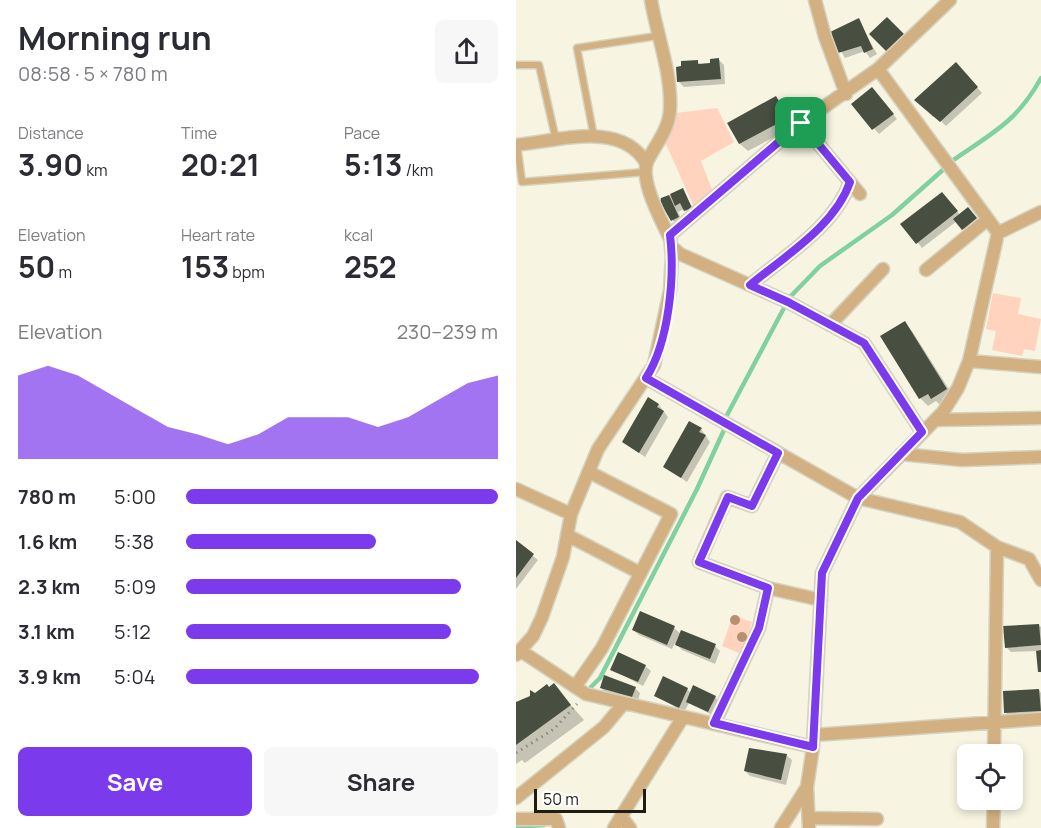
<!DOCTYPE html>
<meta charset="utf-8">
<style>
body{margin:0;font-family:Manrope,sans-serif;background:#f7f7f7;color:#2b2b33;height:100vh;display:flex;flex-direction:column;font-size:22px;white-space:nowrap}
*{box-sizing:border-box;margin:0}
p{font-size:20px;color:#7c7c81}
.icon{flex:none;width:33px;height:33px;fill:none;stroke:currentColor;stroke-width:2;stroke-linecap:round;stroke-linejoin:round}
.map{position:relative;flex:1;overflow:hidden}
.sheet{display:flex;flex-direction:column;background:#fff;width:516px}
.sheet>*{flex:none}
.buttons{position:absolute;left:441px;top:744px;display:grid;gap:12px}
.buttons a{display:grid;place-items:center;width:66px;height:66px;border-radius:9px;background:#fff;box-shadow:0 3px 9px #0003;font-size:30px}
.scale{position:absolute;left:18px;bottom:15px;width:112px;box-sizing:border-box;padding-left:6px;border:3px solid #1d1c15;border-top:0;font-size:16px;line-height:21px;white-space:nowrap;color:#1d1c15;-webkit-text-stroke:4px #fff;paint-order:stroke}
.pin{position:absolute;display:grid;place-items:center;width:51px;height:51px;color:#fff;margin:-26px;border-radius:12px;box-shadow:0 3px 9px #0006}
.round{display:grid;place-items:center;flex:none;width:63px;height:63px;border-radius:9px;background:#f7f7f7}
.head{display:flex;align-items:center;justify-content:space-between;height:102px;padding:0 18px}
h1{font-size:33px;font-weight:700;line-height:45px}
.figures{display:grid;grid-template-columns:repeat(3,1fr);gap:9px;height:102px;padding:6px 18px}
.figures div{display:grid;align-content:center}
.figures b{font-size:30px;font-weight:700}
.figures small{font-size:16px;font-weight:400}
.figures p{font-size:16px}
.chart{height:168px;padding:12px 18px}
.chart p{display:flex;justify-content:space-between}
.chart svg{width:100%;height:108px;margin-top:6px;fill:#7c3aed;opacity:.7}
.primary-button{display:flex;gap:12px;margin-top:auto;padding:12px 18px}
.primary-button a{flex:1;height:69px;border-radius:9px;background:#7c3aed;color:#fff;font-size:24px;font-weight:700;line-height:69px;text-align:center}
.primary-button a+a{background:#f7f7f7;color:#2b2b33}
ul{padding:0 18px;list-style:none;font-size:20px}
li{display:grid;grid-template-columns:96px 72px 1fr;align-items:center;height:45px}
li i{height:15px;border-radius:8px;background:#7c3aed}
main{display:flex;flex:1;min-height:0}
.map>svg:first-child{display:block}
</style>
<main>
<section class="sheet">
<div class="head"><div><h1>Morning run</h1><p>08:58 · 5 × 780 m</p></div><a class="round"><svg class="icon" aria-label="share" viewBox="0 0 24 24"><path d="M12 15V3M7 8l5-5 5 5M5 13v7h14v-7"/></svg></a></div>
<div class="figures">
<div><p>Distance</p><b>3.90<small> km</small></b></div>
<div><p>Time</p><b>20:21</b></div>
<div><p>Pace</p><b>5:13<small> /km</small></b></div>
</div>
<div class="figures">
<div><p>Elevation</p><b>50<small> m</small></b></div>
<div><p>Heart rate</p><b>153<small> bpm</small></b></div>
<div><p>kcal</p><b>252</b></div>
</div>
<div class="chart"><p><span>Elevation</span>230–239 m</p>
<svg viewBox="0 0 160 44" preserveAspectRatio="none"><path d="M0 44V10L10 6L20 10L30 17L40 24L50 31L60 34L70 38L80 34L90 27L100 27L110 27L120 31L130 27L140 20L150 13L160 10V44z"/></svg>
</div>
<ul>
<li><b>780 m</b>5:00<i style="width:100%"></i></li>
<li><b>1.6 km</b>5:38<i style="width:61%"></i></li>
<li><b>2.3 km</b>5:09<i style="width:88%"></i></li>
<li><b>3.1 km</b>5:12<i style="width:85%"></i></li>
<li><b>3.9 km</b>5:04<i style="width:94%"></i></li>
</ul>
<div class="primary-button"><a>Save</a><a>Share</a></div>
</section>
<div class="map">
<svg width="525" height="828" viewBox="0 0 525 828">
<rect width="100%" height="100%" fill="#f7f5e1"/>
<path fill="#ffd3bd" d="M201,108L218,142L185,161L197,192L178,207L149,142L160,113Z
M477,293L505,298L502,314L525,319L519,351L508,349L506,356L476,350L480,331L470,329Z
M217,615L236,622L225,654L206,646Z"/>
<path fill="#0003" d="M342,20L361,54L354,58L349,51L329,58L314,33Z
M202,59L208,65L209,84L168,87L162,81L167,68L181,61L185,65L196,64Z
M440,64L466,93L430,126L419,115L417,117L401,100Z
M361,94L381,119L363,134L337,104Z
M260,97L268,105L279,126L232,151L224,144L213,123Z
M166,190L180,213L174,215L168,209L162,212L167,222L161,225L151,214L146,199Z
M431,199L444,215L457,214L465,224L452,234L441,221L406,248L387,225Z
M388,323L396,331L438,397L424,405L420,401L412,406L404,398L366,337Z
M133,399L143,405L152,417L129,457L107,442Z
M185,429L194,442L171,482L149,467Z
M0,542L22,560L0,589Z
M523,625L525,627V673L522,651L495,652L490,647Z
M158,628L165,634L199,646L204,651L199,664L166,650L159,643L156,649L123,635L117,630Z
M129,666L135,671L127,686L95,669Z
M37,685L68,720L9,763L6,760L0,764V704L6,699L12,701L15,692L19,695Z
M85,688H119L124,693L122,701L90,693Z
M171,689L175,693L199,697L204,702L198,716L173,703L168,712L140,696Z
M523,690L525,693V716L495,718L490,713Z
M270,755L276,760L270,785L234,776L229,771Z"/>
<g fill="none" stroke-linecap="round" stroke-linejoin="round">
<path stroke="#81d1a0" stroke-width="4.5" d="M436,161C476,133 501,122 525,78
M274,297L304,266L376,215L429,168
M210,417L269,306
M75,687L84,678L181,489L208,430
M0,827L28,825"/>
</g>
<path fill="#484f41" d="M371,17L389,35L371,52L353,34Z
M343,18L357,49L348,53L345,46L322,53L312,33Z
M203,58L205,79L161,82L160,67L165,66V61L182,60V64L194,63V59Z
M440,62L462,87L424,122L398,100Z
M356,87L378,114L356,130L335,104Z
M260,96L272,118L223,144L211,123Z
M167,188L176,208L168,211L164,203L159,206L154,194Z
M426,192L442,211L400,244L384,224Z
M153,195L163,217L155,221L144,202L145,198Z
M452,207L461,218L446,230L437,219Z
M389,321L431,389L415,399L412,394L403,399L364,336Z
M132,397L143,404L141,407L148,411L123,453L106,442Z
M173,421L186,428L183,432L190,435L165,478L147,467Z
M0,540L18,554L0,578Z
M124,611L159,626L151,645L116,630Z
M523,624L525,645L489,648L487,626Z
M165,630L200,644L194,659L159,645Z
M525,650V672H522L520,651Z
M102,652L130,665L122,682L94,670Z
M88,675L120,687L116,697L84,688Z
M147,676L172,688L163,708L138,696Z
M38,683L55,705L0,745V702L14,696V690L19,693L31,684L33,687Z
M177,685L200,696L192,712L170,702Z
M523,689L525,711L488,713L487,691Z
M233,748L271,754L265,780L228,771Z"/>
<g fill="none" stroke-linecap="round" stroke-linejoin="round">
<g stroke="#d4d2c0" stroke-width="9">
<path id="service" d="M0,65H23L40,140
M78,137L61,48L141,36
M1,145L6,182L130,172"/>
</g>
<g stroke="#d4d2c0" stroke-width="15">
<path id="minor" d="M135,0C141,36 156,73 154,110C153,129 140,144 132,160C122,179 146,221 154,239
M299,0L309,37L330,94
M362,69L482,233L525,212
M285,123L344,194
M0,145C42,141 105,120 130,163
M155,246L164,254L272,302L348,343L406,432
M410,270L472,219
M234,285C269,256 319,226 334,182
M314,325L367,269
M453,361L482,233
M130,378L342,498L444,522L481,547L513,559L525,580
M419,420L525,418
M385,454L446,460L525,457
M0,489L55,514
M51,535L124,573
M252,588L183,562L211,497L236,506L262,453
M5,651L70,694L297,747
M0,655L17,636L26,617L47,557L55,514L82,449L138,365L154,290L156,257L154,235L285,123L362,69L434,0
M59,687L86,648L155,514L73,472
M198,724L243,628L252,588L305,600
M298,735L525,719
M478,754L481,547
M0,798L88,727L108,703
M105,816L114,828
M293,818L361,819
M0,819H40L43,828
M98,828L167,717
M265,828L291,787
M293,828L291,787L297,747L306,573L342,498L427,412L442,388L453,361L525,367
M477,828L478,800"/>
</g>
<path stroke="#8c8a7d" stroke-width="3" stroke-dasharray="1.5 4.5" stroke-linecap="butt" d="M0,753L38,729L61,704"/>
<use href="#service" stroke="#d3b081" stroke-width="6"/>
<use href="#minor" stroke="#d3b081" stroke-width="12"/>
</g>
<g fill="#b79070">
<circle cx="219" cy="620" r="5"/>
<circle cx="226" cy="637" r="5"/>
</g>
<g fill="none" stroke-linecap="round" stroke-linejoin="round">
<g stroke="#fff" stroke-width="12">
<path id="route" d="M285,123L334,182C319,226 269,256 234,285L272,302L348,343L406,432L342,498L306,573L297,747L198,723L243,628L252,588L183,562L212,497L236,506L262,453L130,378C153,342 159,277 154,235Z"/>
</g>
<use href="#route" stroke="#7c3aed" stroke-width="8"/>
</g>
</svg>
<div class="buttons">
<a><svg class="icon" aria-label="locate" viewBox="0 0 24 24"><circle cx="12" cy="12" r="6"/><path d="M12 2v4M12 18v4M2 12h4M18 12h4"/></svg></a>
</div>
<div class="scale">50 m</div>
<div class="pin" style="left:285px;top:123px;background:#1e9e55"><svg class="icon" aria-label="arrive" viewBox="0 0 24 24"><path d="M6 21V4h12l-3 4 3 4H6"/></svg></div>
</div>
</main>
